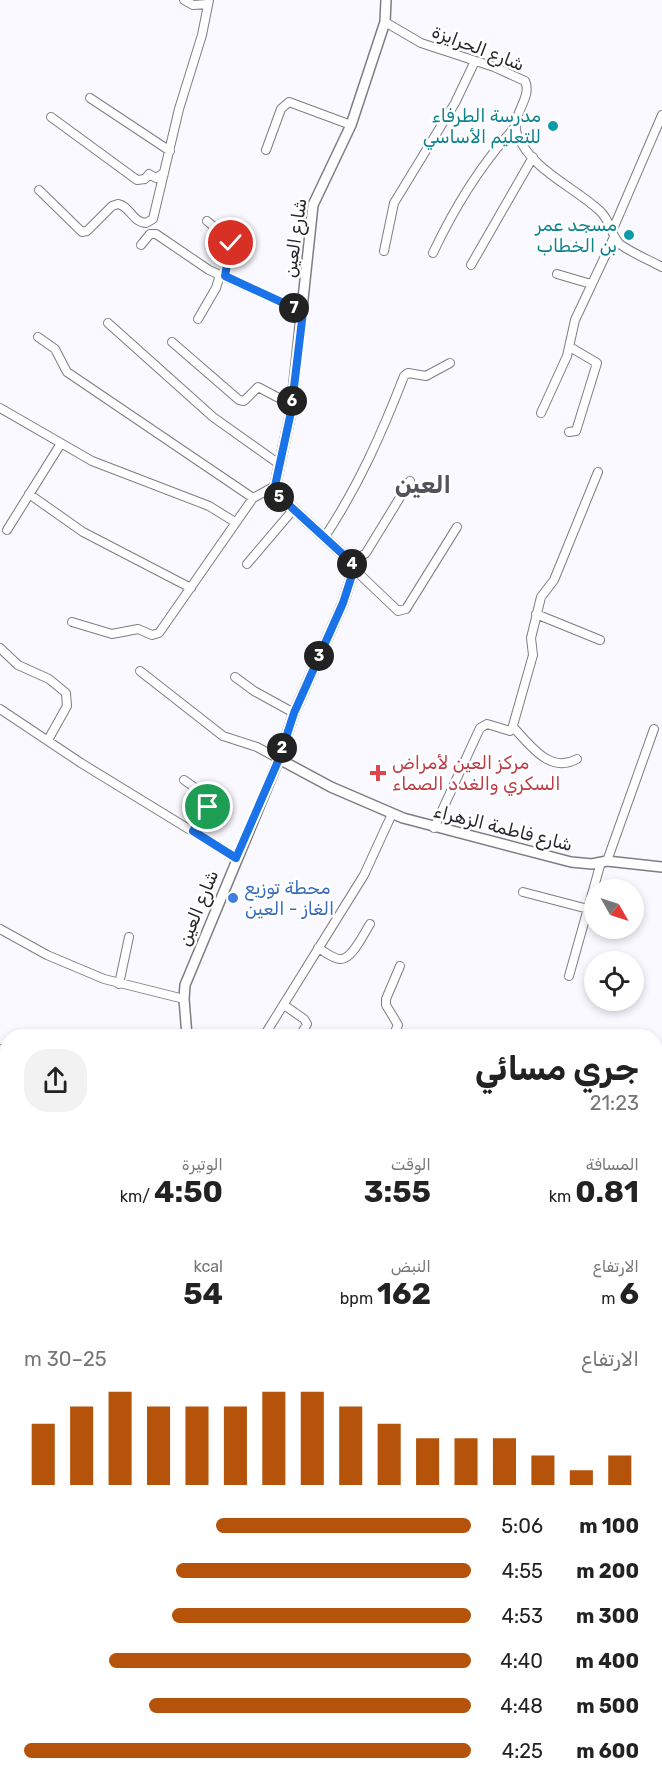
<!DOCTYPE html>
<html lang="ar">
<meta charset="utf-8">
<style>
body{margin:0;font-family:Rubik,Vazirmatn,sans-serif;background:#f2f2f2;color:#222;direction:rtl;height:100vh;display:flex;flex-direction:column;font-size:22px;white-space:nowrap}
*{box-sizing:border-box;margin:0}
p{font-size:20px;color:#767676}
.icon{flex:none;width:33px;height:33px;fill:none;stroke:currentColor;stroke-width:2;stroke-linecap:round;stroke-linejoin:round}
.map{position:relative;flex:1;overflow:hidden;direction:ltr}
.drawer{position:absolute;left:0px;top:1029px;width:663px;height:756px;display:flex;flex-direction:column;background:#fff;border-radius:24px 24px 0 0;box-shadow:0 3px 9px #0003;direction:rtl}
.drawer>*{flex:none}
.needle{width:39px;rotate:129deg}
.tools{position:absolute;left:584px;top:879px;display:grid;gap:12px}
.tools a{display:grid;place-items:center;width:60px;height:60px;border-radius:50%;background:#fff;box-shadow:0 3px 9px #0003;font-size:30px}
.pin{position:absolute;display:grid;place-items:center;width:51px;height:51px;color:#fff;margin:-26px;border:3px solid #fff;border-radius:50%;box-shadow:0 2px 6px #0007}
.km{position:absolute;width:30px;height:30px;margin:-15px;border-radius:50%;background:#222;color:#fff;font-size:16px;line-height:30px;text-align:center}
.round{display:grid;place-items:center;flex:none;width:63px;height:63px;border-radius:24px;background:#f2f2f2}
.head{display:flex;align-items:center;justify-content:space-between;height:102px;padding:0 24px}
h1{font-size:33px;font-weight:700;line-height:45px}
.figures{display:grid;grid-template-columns:repeat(3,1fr);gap:9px;height:102px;padding:6px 24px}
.figures div{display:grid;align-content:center}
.figures b{font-size:30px;font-weight:700}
.figures small{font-size:16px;font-weight:400}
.figures p{font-size:16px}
.chart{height:168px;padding:12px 24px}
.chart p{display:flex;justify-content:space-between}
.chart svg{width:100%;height:108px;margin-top:6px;stroke:#b45309;stroke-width:6}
ul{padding:0 24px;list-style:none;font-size:20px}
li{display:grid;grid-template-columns:96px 72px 1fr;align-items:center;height:45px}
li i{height:15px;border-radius:8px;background:#b45309}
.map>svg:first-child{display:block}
</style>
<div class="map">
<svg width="662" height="1785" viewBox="0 0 662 1785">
<rect width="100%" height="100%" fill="#f9f9ff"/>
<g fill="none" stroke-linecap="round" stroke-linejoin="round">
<g stroke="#7d7d85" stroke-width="10">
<path id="minor" d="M184,0L193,5L208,4
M385,22L421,43L494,67L525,81C533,98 510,115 517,134C531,170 573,186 600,211C611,221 612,239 621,245C634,254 649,260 662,267
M90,98L170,151
M51,117L137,180L145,179L149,174L156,178L164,173
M266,150L281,109L289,102L351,125
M39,190L82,232L87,231L112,206L118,204C130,206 132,222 146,223L153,219L179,109L202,35L209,0
M207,221L230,240L225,276
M613,229L662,115
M141,245L150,234H156L209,270L303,312
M384,251L394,203L455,103L475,61
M433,253C455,206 481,164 516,126
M471,265L533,157
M557,274L591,284
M198,319L216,288L220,275
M108,323L213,417L279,464
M38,337L55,349L67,372L253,498
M172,342L239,400L244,401L258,387L292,405
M0,408L92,461L209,506L235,522
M541,413L567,356L575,320L614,237
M569,432L576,431L597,363L570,347
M29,494L83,532L191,588
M7,530L60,445
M324,538C358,487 382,433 404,376L408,373L426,376L450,363
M351,563L366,553L410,481
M247,564L293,510
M353,568L398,611L406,609L457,527
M536,614L600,640
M72,622L112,634L138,629L152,635L159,633L253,498L275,486
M0,648L18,665L49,679L66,693L67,706L48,740
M140,671L223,736L257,747L279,759
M235,677L254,691L294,713
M0,709L81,763L236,858
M513,727C531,746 550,774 577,759
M184,780L204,794L209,803L193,831
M434,828L480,728L487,724L510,731L512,729L533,655L531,638L541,597L554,580L598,472
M607,861L654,729
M523,892L588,909
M0,929L47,955L104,979L184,999
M318,948C324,951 333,959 340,959C352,960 364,933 370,924
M569,976L601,862
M119,984L129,937
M284,1005L304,1019L307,1024L300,1036
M264,1036L364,875L392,814
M393,1036L398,1025L386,1005V999L400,966
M0,1049L8,1054
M656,1397L662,1400
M656,1543L662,1546
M0,1704L8,1682
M656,1729L662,1734
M0,1733L8,1738
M51,1778L56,1785
M292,1778L302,1785
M595,1778V1785
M112,1781L114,1778
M408,1785L412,1778
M504,1785L508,1778"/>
</g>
<g stroke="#7d7d85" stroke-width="12">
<path id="tertiary" d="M279,759L331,787L403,818L571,862L592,864L607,861L662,867
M187,1036L184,999L185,985L279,759L294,713L343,603L353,572L348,559L278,495L275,486L291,412L313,205L351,125L385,22L386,0
M0,1421L8,1406"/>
</g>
<g stroke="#7d7d85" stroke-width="15">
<path id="primary" d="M0,1516L8,1521
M468,1778L482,1785
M482,1778L496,1785"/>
</g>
<use href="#minor" stroke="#fff" stroke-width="8"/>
<use href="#tertiary" stroke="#fff" stroke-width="9"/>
<use href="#primary" stroke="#fff" stroke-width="12"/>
</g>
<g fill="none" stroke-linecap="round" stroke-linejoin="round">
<g stroke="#fff" stroke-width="12">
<path id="route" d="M208,807L193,831L236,858L279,759L294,713L343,603L353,572L348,559L278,495L275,486L291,412L303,312L225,276L231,243"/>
</g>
<use href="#route" stroke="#1a73e8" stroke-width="8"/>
</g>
<g fill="#0f9aa8" stroke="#fff" stroke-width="2">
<circle cx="553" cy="126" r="6"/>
<circle cx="629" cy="235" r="6"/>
</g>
<path fill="#e0444e" stroke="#fff" stroke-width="2" d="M375 764h6v6h6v6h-6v6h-6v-6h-6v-6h6z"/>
<circle fill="#3f7fe0" stroke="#fff" stroke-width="2" cx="233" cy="898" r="6"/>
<g text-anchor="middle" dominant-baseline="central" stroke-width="5" stroke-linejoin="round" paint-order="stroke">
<g font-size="18" fill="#28282c" stroke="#fff">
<text transform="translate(478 48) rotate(21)">شارع الحرايزة</text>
<text transform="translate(295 238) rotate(-82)">شارع العين</text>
<text transform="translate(503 828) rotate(14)">شارع فاطمة الزهراء</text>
<text transform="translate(198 908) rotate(-68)">شارع العين</text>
</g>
<g font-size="18" fill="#0d838f" stroke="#fff" text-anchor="end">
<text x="541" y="116">مدرسة الطرفاء<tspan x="541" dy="21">للتعليم الأساسي</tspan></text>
<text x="617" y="225">مسجد عمر<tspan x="617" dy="21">بن الخطاب</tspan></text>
</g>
<g font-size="18" fill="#be3a42" stroke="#fff" text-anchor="start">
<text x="392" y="763">مركز العين لأمراض<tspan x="392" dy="21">السكري والغدد الصماء</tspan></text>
</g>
<g font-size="18" fill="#366cbe" stroke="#fff" text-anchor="start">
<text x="245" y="888">محطة توزيع<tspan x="245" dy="21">الغاز - العين</tspan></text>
</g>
<g font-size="24" font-weight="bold" fill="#53535b" stroke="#fff">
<text x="423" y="485">العين</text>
</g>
</g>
</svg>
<div class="tools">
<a><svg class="needle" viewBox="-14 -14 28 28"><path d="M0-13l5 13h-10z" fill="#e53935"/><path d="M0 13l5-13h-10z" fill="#767676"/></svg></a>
<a><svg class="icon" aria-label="locate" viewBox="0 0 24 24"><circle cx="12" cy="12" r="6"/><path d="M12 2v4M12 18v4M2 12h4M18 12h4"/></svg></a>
</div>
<div class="pin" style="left:208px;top:807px;background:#1e9e55"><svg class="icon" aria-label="arrive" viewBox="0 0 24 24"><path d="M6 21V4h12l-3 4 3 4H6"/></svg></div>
<div class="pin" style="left:231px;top:243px;background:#d93025"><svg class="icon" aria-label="check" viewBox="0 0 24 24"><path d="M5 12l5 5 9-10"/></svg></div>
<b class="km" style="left:282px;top:748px">2</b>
<b class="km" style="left:319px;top:656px">3</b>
<b class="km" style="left:352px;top:564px">4</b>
<b class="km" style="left:279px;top:497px">5</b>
<b class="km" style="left:292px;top:401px">6</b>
<b class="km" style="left:294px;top:308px">7</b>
<section class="drawer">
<div class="head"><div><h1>جري مسائي</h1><p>21:23</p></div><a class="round"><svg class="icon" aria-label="share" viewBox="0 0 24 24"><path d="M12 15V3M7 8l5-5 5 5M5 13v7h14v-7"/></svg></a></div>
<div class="figures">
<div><p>المسافة</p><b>0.81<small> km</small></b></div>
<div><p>الوقت</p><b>3:55</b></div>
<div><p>الوتيرة</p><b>4:50<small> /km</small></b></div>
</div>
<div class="figures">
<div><p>الارتفاع</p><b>6<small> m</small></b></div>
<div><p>النبض</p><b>162<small> bpm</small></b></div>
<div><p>kcal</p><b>54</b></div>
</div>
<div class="chart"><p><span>الارتفاع</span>25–30 m</p>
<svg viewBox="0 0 160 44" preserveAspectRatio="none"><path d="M5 44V19M15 44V12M25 44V6M35 44V12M45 44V12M55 44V12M65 44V6M75 44V6M85 44V12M95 44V19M105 44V25M115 44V25M125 44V25M135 44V32M145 44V38M155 44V32"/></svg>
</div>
<ul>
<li><b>100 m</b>5:06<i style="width:57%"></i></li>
<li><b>200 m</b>4:55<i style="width:66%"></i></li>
<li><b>300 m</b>4:53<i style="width:67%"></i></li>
<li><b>400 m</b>4:40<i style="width:81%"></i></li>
<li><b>500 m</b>4:48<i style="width:72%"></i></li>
<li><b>600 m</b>4:25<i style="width:100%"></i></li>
</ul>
</section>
</div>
